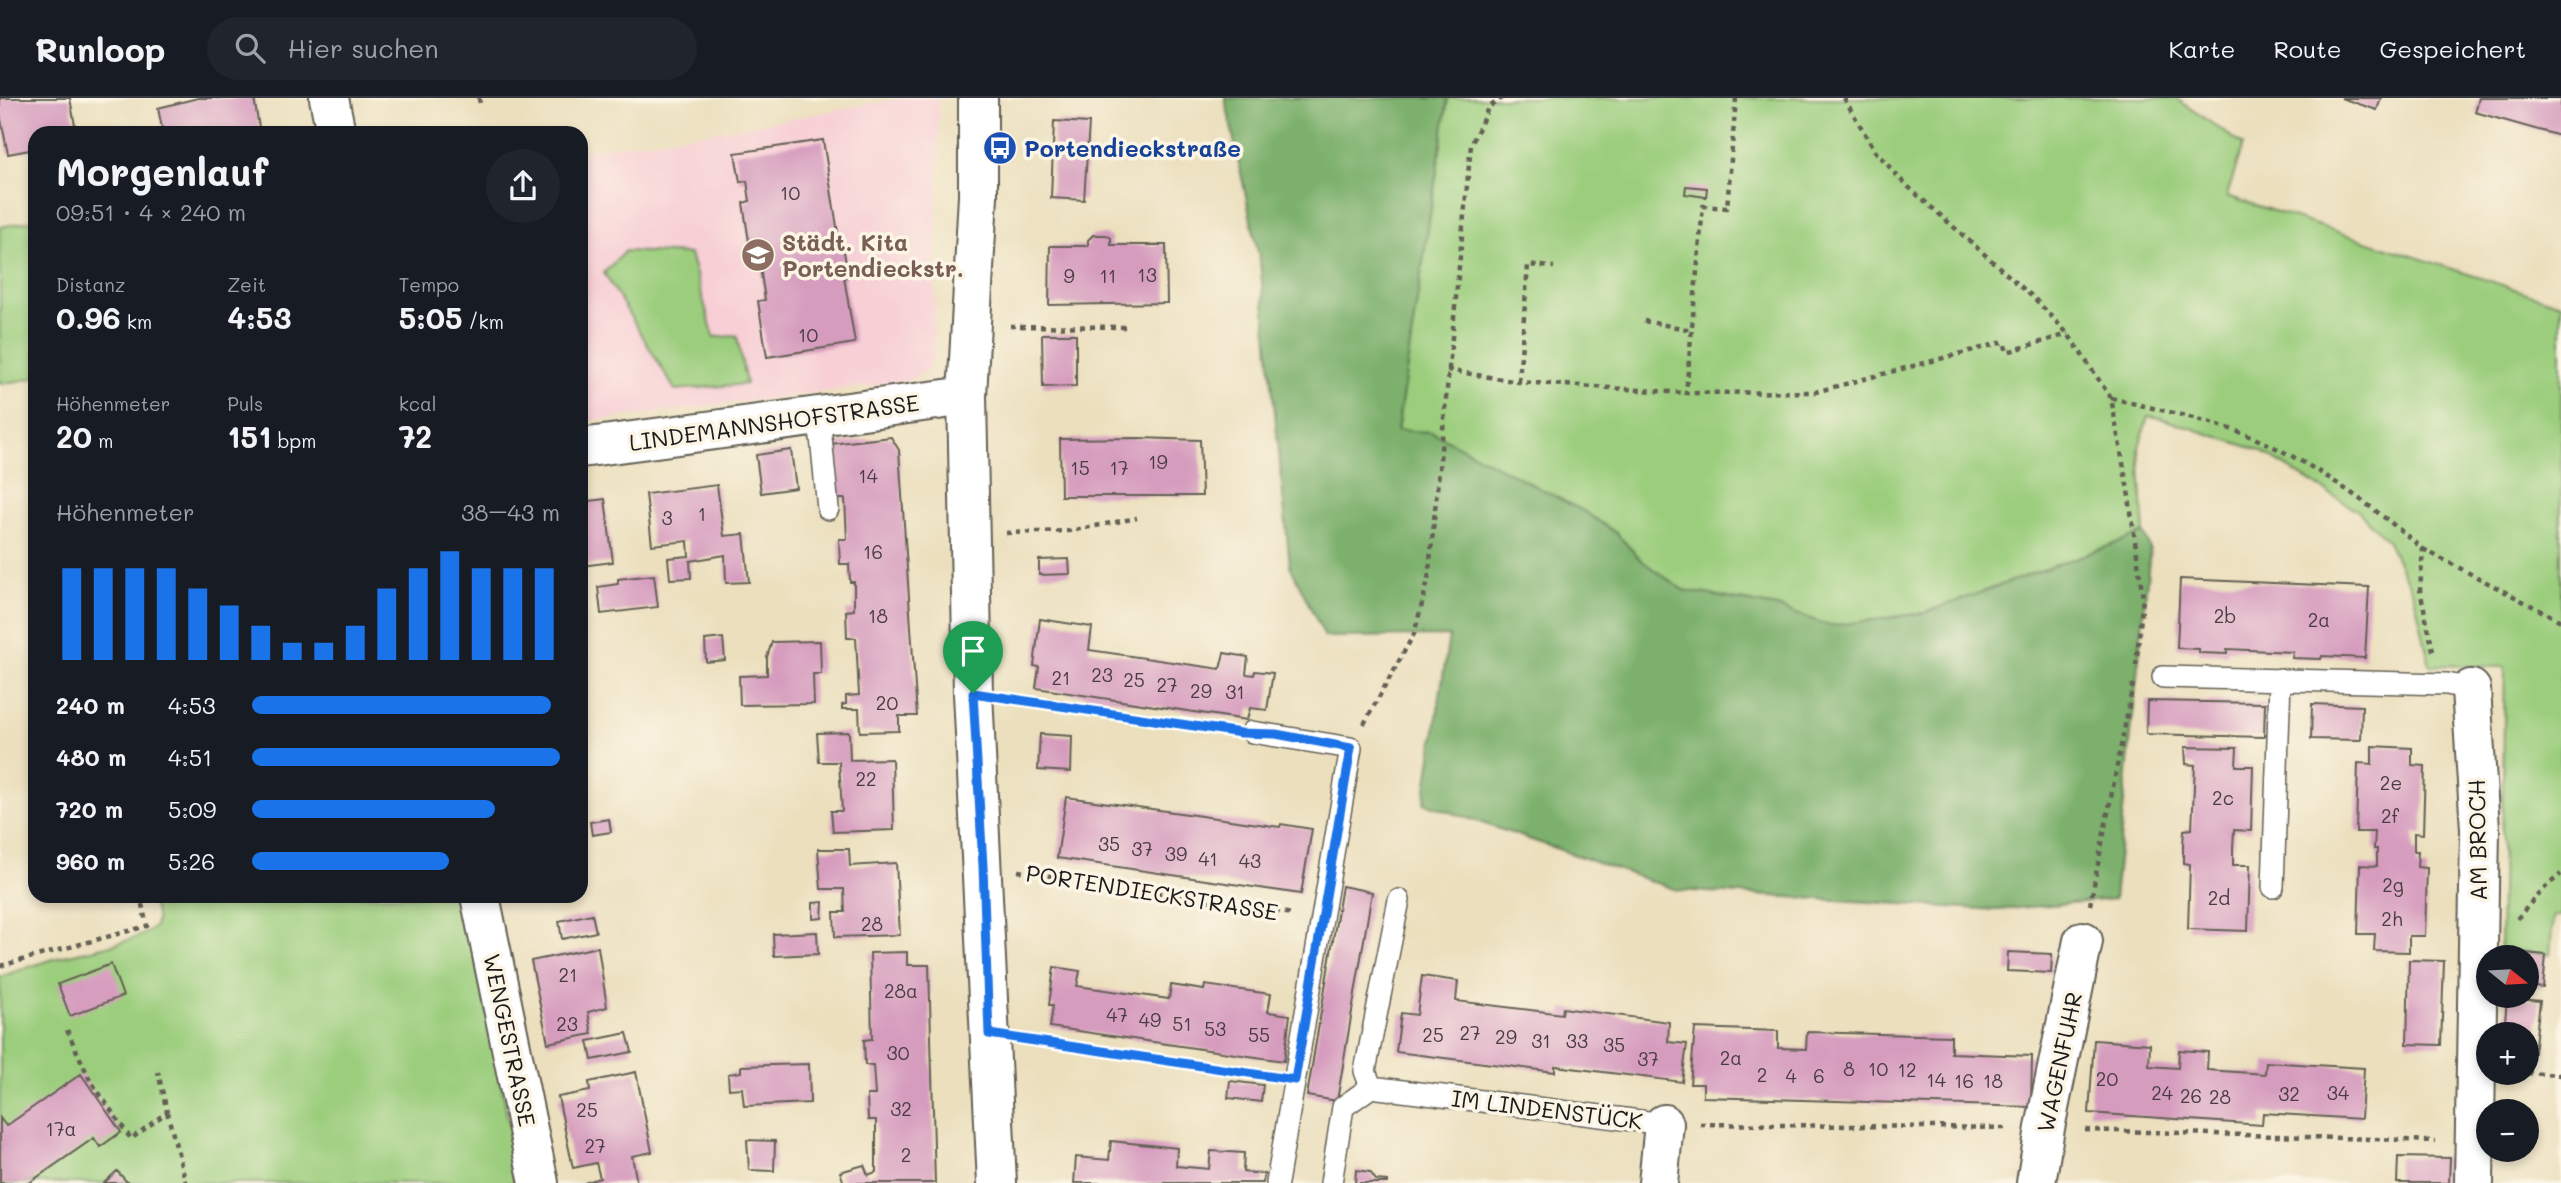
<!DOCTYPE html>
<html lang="de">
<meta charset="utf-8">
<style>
body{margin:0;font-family:Mali,sans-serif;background:#20242c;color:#f1f3f6;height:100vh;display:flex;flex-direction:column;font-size:26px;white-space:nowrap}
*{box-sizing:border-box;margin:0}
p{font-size:23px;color:#9ea1a6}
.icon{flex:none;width:38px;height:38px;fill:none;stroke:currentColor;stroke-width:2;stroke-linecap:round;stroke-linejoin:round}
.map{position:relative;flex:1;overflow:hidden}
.side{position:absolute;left:28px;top:28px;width:560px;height:777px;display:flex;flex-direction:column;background:#171b24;border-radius:21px;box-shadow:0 4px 10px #0003}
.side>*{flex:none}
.needle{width:46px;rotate:108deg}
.buttons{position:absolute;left:2476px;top:847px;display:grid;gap:14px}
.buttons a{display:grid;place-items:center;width:63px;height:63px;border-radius:50%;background:#171b24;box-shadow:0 4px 10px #0003;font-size:35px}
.pin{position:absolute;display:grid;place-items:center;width:60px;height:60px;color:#fff;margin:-72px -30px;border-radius:50% 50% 50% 0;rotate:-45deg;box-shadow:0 0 7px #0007}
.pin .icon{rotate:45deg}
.round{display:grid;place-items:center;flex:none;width:74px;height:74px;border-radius:37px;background:#20242c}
.headline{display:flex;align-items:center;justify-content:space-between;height:119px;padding:0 28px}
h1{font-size:38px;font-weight:700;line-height:52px}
.stats{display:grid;grid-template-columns:repeat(3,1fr);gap:10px;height:119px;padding:7px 28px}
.stats div{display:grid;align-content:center}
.stats b{font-size:30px;font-weight:700}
.stats small{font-size:19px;font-weight:400}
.stats p{font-size:19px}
.chart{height:196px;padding:14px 28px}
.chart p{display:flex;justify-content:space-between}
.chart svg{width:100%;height:126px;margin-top:7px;stroke:#1a73e8;stroke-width:6}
ul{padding:0 28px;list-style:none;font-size:23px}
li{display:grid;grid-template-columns:112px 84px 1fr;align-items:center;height:52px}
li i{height:18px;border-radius:9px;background:#1a73e8}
header{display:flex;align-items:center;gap:42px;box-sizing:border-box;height:98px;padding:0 35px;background:#171b24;border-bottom:2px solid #363941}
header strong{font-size:33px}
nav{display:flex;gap:38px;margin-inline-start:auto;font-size:24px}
.search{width:490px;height:63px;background:#20242c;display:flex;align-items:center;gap:18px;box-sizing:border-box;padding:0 24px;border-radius:38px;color:#9ea1a6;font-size:26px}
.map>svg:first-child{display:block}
</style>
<header>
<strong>Runloop</strong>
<div class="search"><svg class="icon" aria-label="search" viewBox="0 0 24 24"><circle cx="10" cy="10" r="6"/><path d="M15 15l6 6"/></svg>Hier suchen</div>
<nav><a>Karte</a><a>Route</a><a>Gespeichert</a></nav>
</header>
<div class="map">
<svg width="2561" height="1085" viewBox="0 0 2561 1085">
<rect width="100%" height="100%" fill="#fcf5e5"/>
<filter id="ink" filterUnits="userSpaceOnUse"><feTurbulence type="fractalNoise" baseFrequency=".0143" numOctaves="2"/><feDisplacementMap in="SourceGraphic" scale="14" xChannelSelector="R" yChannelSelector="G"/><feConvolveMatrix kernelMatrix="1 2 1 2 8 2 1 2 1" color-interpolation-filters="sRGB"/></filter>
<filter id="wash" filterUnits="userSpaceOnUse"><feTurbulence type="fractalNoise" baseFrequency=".00686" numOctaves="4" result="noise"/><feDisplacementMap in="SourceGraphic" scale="28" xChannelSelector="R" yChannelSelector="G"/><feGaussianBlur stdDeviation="1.57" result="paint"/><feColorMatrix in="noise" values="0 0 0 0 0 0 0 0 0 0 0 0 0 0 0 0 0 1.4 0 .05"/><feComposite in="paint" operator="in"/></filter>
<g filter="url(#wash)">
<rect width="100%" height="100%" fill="#ebdfbd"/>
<path fill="#f7cfd5" d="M903,0H938L939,45L933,260L927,272L914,280L900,284L581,324V53L733,31Z"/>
<path fill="#9bcd7d" stroke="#5c744c" stroke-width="2" d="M1448,0H2175L2243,47L2227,98L2561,206V818H2553L2550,857L2500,851L2505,569L2430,567L2414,497L2387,442L2358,413L2261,353L2160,320L2148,318L2139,349L2144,435L1924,515L1830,528L1777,509L1683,492L1642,463L1616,435L1587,415L1432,334L1397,333Z
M35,122V280L0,286V129Z
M625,153L690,156L714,239L737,238L746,286L675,292L604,175Z
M151,798H463L521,1085H0V879C19,872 38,866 57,860C77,854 143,843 154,829C160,822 153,807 151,798Z"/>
<path fill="#7cb06c" stroke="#4c6644" stroke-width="2" d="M1225,0H1448L1397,332L1432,334L1587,415L1616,435L1642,463L1683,492L1777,509L1830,528L1924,515L2144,435L2150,452L2114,801L1997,812L1677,792L1424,705L1449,538L1325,539L1290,468L1260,164Z"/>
<g id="blocks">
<path fill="#d69cbe" d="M0,0H70L76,33L35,35V51L8,56L0,17Z
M198,0H254L260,35H163L158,10Z
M2341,0H2381L2377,12Z
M2479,0H2561L2560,38L2475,14Z
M1054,23L1089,25L1084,102L1051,100Z
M823,42L840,147H843L848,178L844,179L855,245L767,259L758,203L765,202L757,149L750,150L743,105L750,103L747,83L740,84L735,55Z
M1686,88L1707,90L1706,99L1685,96Z
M1093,137H1106L1111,140V147H1166L1167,205L1049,207L1050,148H1088V142Z
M1042,236H1076V288L1043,289Z
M891,339L899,352L917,618H899V633L860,634L859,611H842V607L846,606V598L859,597L856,540H847L846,513L854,512V484H850L849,466H840L839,441H847L845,401H837L831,346Z
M1139,340L1200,342L1202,398H1061L1060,341Z
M791,352L796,390L761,395L756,357Z
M717,387L724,438L744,436L749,484L726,485L725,457L690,463L691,480L670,481L668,460L689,458L688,443L652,447L646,396Z
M605,401L613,464L581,468V404Z
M1069,461L1070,476L1039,477V462Z
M654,477L658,509L601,516L598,489L618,486V481Z
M2180,481L2369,489L2365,560L2322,558L2321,561L2292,560L2293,554L2227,551V556L2199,555V551L2177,550Z
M1040,521L1092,529L1089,552L1220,571L1224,555L1248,559L1246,576L1254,577L1255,573L1273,575L1267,612L1250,610L1247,622L1036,590L1039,569L1034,568Z
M723,540L725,562L706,564L705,542Z
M820,543L821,576H813L814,606L740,607L739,578L767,577V559L772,544Z
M2147,603L2265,605L2264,639L2146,636Z
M2312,606L2362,608L2361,642L2311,641Z
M849,634L850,662L892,661L894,732L833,734L831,713H842L839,664H819L817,635Z
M1040,636L1072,638L1071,674L1038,672Z
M2372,648L2412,650V667L2425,668L2423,736L2414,735V753H2418L2417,769L2427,770L2425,838H2409V854L2374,853L2375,836H2358L2360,767L2377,768V751H2374L2375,734H2356L2358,665L2372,666Z
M2185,649L2237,650L2236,668H2253L2251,733L2234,732L2233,750V767H2250L2248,833L2188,831L2190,766L2183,765V748L2184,732L2192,731L2195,667L2186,666Z
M1066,699L1280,729L1281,726L1312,731L1301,796L1057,760Z
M609,721L611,734L592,737L590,724Z
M818,751H849L850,768L896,765L900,837L835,839L834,814H845L844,791H821Z
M1342,788L1372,794L1337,1003L1307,998Z
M823,804L822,820L813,821V805Z
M592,816L596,834L562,841L559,823Z
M817,834L818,856L774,858L773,836Z
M598,849L607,909L588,914L592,936L548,945L531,863Z
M907,854V867H929L935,1085H844L840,1074L864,1067L868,1077L876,1074V1022H868L867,997H875L873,967H865L864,942L872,941L870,855Z
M2008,854L2052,856L2051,875L2007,873Z
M2513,854L2546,857L2543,890L2527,888V859H2513Z
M2409,862L2444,863L2441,947L2407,946Z
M111,866L123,898L70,918L58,886Z
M1054,869L1080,873L1077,888L1169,901L1171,887L1204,892L1205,887L1271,896L1268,914L1290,917L1284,963L1050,929L1053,907H1049Z
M1422,878L1458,883L1456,903L1562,916L1563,910L1669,924L1668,944L1687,946L1682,984L1555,968V974L1396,954L1401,915L1417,917Z
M2507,900L2540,903L2534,955L2527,954V936H2504Z
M1695,930L1778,933V950L1806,951L1807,934L1951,938V955L2032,958L2031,1009L1703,999V986H1690Z
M627,935L632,954L592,962L588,943Z
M2094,942L2150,946L2149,968L2178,970L2179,952L2208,954L2207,972L2265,976L2266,964L2364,970L2361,1021L2263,1015L2262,1027L2089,1015Z
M809,966L810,1005L744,1008L742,990L729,991L728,976L741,974V968Z
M636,974L652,1054L632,1058L637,1085H584L600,1080L596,1065L573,1070L558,999L590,993L589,984Z
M81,976L121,1034L100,1049L94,1040L29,1085H0V1020L6,1028Z
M1230,983L1263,987L1261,1004L1228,1000Z
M747,1042L775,1043L774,1073L749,1072Z
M1111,1043L1177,1050L1176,1068L1209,1071L1211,1053L1244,1055L1243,1074L1264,1076L1263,1085H1074L1076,1059L1109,1062Z
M2398,1059L2450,1060L2449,1085H2397Z
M1356,1072L1370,1074L1376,1082L1387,1083V1085H1355Z
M117,1073L128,1085H104Z"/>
</g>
</g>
<g filter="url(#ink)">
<use href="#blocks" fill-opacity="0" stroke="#646054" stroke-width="2"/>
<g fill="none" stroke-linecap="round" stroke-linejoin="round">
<g stroke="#646054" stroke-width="24">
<path id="service" d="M819,318L828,411
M2163,579L2447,586L2471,591
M1252,634L1351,650L1277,1085
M2273,789L2280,581
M1371,989L1365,973L1399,802
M1331,1085L1343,1009L1371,989L1664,1026"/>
</g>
<g stroke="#646054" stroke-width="42">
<path id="minor" d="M329,0L336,35
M581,350L967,298
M2471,591L2480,731L2474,1085
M480,798L539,1085
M1658,1085L1664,1026
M2036,1085L2045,1030L2083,843"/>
</g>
<g stroke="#646054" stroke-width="42">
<path id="tertiary" d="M978,0V98L967,298L973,595L997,1085"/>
</g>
<path stroke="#646054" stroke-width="4.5" stroke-dasharray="5 5" stroke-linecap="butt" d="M479,0L480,6
M1736,0L1727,110L1703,108L1686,295L1815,294L2004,244L2007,254L2068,236
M1844,0L1875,53L1904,85L2035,201L2068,236L2111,300L2128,392L2143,500L2136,567
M1644,223L1692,232
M1010,228L1126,229
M1447,272L1519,284L1686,295
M1519,283L1528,167L1554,169
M2111,300C2148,309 2185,317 2221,328C2296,351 2364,401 2423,451L2420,492L2434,557
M1006,435L1069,433L1137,420
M2423,451L2561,523
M1012,601L1225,632
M1364,626L1414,536L1428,483L1471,47L1488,10L1502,0
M1018,773L1293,816
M2090,807L2133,586
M2517,821L2541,793L2561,776
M0,868L147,828L140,798
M67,932L90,982L131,1041L167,1014L158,974
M1028,943L1265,978
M2527,975L2561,977
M167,1014L186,1085
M1700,1026L2006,1030
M2085,1032L2436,1043"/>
<use href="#service" stroke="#fff" stroke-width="21"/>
<use href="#minor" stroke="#fff" stroke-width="38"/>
<use href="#tertiary" stroke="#fff" stroke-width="38"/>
</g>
</g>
<g fill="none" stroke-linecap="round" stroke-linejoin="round" filter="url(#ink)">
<g stroke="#fff" stroke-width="14">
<path id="route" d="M973,595L1241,635L1276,636L1351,650L1295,982L989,936L983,768Z"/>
</g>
<use href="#route" stroke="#1a73e8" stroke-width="9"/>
</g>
<defs>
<g id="bus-disc" transform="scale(1.75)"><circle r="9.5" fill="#1a4fb4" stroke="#fcf5e5"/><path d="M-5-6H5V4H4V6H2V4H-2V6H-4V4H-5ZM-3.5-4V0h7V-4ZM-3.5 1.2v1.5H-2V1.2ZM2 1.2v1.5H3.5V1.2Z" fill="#fff"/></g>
<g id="school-disc" transform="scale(1.75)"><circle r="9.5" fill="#8d6e63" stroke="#fcf5e5"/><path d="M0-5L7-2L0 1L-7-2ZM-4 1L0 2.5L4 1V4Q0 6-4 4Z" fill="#fff"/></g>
</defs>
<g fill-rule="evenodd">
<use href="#bus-disc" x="1000" y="50"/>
<use href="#school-disc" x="758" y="157"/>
</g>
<g text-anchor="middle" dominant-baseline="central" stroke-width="7" stroke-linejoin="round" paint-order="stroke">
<g font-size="19" fill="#4a3c44">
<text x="790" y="94">10</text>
<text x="1147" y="176">13</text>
<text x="1069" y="177">9</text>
<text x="1108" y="177">11</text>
<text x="808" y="236">10</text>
<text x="1158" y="363">19</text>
<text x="1080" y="369">15</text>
<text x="1119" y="369">17</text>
<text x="868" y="377">14</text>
<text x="702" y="415">1</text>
<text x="667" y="419">3</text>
<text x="873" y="453">16</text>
<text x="878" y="517">18</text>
<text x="2225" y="517">2b</text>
<text x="2319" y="521">2a</text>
<text x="1102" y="576">23</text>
<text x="1061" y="579">21</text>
<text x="1134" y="581">25</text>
<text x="1167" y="586">27</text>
<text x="1201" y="592">29</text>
<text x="1235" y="593">31</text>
<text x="887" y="604">20</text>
<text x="866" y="680">22</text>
<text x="2391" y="684">2e</text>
<text x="2223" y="699">2c</text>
<text x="2390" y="717">2f</text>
<text x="1109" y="745">35</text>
<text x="1142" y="750">37</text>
<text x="1176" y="755">39</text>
<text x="1208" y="760">41</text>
<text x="1250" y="762">43</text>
<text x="2393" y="786">2g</text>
<text x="2219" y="799">2d</text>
<text x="2392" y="820">2h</text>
<text x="872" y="825">28</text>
<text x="568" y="876">21</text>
<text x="901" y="892">28a</text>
<text x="1117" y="916">47</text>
<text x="1150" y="921">49</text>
<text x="567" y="925">23</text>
<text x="1182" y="925">51</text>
<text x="1215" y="930">53</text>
<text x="1470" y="934">27</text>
<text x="1259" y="936">55</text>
<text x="1433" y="936">25</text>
<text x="1506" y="938">29</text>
<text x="1541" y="942">31</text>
<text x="1577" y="942">33</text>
<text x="1614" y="946">35</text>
<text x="898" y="954">30</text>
<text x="1731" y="959">2a</text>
<text x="1648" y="960">37</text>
<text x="1849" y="970">8</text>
<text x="1878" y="970">10</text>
<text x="1907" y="971">12</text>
<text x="1762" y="976">2</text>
<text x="1791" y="977">4</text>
<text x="1819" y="977">6</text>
<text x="2107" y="980">20</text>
<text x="1936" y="981">14</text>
<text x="1964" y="982">16</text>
<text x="1993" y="982">18</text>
<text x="2162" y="994">24</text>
<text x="2338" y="994">34</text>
<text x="2289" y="995">32</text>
<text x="2191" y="997">26</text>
<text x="2220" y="998">28</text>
<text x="901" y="1010">32</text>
<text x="587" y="1011">25</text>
<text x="61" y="1030">17a</text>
<text x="595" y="1047">27</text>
<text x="906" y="1056">2</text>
</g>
<g font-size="23" font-weight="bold" fill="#164399" stroke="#fcf5e5" text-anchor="start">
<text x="1024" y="50">Portendieckstraße</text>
</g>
<g font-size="23" font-weight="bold" fill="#785e54" stroke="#fcf5e5" text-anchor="start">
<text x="782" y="144">Städt. Kita<tspan x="782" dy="26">Portendieckstr.</tspan></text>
</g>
<g font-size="23" fill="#1c1c1c" stroke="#fcf5e5">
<text transform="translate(774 324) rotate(-8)">LINDEMANNSHOFSTRASSE</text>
<text transform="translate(2477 742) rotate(-91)">AM BROCH</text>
<text transform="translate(1152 794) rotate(9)">PORTENDIECKSTRASSE</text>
<text transform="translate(510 942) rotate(78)">WENGESTRASSE</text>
<text transform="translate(2059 964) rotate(-78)">WAGENFUHR</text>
<text transform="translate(1547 1011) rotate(7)">IM LINDENSTÜCK</text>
</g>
</g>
</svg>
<div class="buttons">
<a><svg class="needle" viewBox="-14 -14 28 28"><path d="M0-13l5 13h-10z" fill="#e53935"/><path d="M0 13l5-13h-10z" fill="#9ea1a6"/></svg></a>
<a>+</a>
<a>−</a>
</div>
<div class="pin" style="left:973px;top:595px;background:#1e9e55"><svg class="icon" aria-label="arrive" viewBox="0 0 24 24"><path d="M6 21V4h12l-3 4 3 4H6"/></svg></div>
<section class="side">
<div class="headline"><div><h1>Morgenlauf</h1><p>09:51 · 4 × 240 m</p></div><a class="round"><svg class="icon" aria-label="share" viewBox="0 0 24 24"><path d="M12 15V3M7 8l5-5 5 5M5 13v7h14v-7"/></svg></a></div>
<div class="stats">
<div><p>Distanz</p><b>0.96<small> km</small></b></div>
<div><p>Zeit</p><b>4:53</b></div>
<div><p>Tempo</p><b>5:05<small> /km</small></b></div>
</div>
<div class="stats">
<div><p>Höhenmeter</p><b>20<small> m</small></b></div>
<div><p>Puls</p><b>151<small> bpm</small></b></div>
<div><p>kcal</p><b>72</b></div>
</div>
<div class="chart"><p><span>Höhenmeter</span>38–43 m</p>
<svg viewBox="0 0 160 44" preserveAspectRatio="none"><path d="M5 44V12M15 44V12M25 44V12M35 44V12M45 44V19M55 44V25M65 44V32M75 44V38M85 44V38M95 44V32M105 44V19M115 44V12M125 44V6M135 44V12M145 44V12M155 44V12"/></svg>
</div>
<ul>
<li><b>240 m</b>4:53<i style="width:97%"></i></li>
<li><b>480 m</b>4:51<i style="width:100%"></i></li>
<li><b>720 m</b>5:09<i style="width:79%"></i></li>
<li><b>960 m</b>5:26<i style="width:64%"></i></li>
</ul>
</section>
</div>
